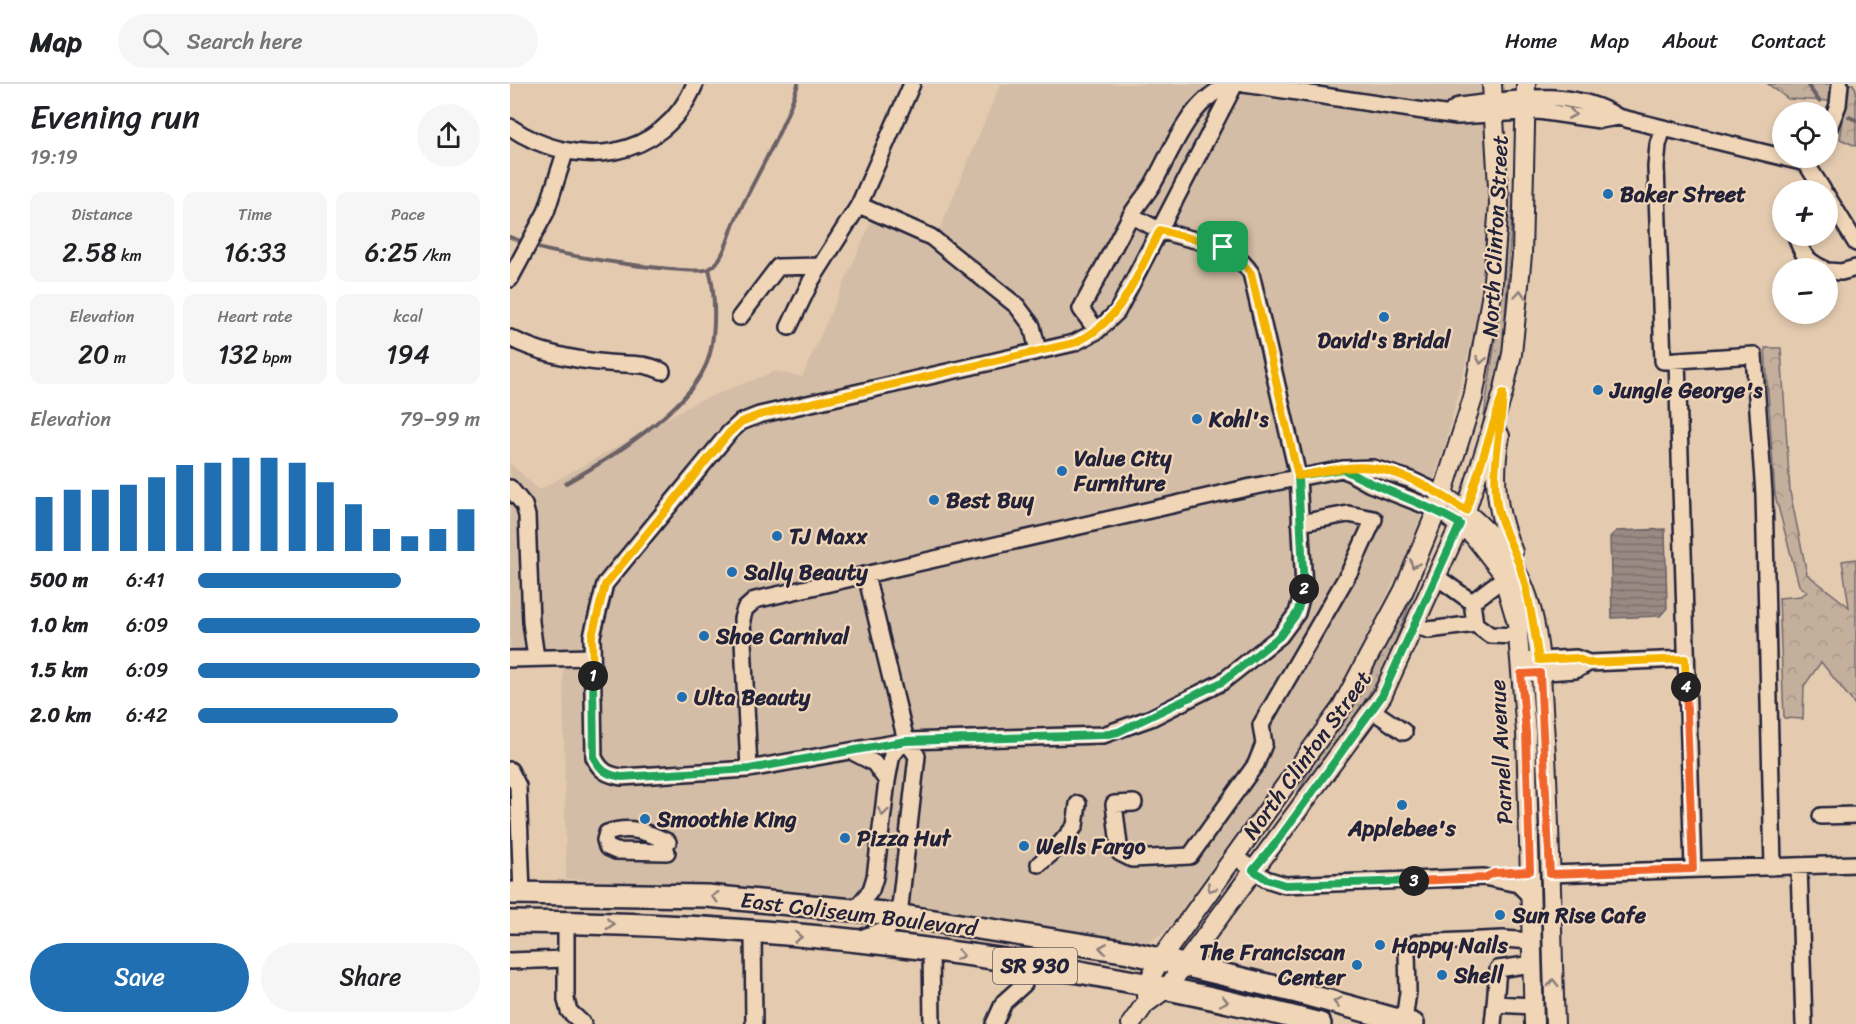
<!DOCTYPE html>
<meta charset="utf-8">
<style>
body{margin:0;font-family:Sriracha,sans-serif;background:#f6f6f6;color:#202124;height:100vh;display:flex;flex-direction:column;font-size:22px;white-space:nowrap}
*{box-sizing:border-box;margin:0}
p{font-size:20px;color:#757577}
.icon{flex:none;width:33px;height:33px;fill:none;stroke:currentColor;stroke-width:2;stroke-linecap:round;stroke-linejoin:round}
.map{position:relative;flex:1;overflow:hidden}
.drawer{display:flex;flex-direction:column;background:#fff;width:510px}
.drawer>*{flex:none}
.controls{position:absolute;left:1262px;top:18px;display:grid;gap:12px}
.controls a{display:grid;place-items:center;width:66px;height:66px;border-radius:50%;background:#fff;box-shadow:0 3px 9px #0003;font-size:30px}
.pin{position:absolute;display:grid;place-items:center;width:51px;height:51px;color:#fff;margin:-26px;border-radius:12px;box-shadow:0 3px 9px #0006}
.km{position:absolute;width:30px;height:30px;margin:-15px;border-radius:50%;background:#222;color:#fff;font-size:16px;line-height:30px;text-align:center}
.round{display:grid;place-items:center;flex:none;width:63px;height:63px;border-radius:32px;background:#f6f6f6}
.summary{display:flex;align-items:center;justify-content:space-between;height:102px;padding:0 30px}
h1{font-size:33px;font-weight:600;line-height:45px}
.stats{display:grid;grid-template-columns:repeat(3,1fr);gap:9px;height:102px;padding:6px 30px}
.stats div{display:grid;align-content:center;border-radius:12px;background:#f6f6f6;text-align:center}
.stats b{font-size:26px;font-weight:600}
.stats small{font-size:16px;font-weight:400}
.stats p{font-size:16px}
.chart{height:168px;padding:12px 30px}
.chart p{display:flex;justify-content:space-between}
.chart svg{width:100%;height:108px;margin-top:6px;stroke:#1f6fb2;stroke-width:6}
.cta{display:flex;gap:12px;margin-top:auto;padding:12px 30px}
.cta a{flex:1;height:69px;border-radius:36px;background:#1f6fb2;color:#fff;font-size:24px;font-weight:600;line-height:69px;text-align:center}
.cta a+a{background:#f6f6f6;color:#202124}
ul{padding:0 30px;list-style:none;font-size:20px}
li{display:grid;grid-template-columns:96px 72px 1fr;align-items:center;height:45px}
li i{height:15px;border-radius:8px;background:#1f6fb2}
header{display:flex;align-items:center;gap:36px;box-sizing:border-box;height:84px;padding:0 30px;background:#fff;border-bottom:2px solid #e0e0e0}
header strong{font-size:28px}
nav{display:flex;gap:33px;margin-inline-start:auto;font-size:21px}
.search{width:420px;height:54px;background:#f6f6f6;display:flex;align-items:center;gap:15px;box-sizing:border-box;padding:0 21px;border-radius:33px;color:#757577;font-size:22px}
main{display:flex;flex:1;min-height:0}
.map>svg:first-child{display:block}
</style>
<header>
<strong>Map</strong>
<div class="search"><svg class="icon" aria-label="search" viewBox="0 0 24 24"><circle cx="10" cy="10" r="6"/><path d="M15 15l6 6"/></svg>Search here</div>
<nav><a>Home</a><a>Map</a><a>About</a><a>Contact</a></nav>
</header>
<main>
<section class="drawer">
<div class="summary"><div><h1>Evening run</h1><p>19:19</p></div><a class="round"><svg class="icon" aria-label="share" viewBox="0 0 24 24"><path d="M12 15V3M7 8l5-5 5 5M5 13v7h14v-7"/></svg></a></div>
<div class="stats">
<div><p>Distance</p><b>2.58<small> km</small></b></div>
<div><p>Time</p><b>16:33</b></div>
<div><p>Pace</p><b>6:25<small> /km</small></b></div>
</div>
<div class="stats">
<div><p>Elevation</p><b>20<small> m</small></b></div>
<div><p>Heart rate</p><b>132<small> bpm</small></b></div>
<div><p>kcal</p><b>194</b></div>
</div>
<div class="chart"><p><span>Elevation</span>79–99 m</p>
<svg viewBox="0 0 160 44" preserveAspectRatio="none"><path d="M5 44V22M15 44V19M25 44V19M35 44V17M45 44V14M55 44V9M65 44V8M75 44V6M85 44V6M95 44V8M105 44V16M115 44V25M125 44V35M135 44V38M145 44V35M155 44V27"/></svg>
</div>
<ul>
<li><b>500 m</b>6:41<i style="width:72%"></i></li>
<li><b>1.0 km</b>6:09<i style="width:100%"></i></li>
<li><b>1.5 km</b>6:09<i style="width:100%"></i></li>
<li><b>2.0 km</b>6:42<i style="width:71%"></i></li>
</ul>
<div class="cta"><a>Save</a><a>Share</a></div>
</section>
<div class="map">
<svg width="1346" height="940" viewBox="0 0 1346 940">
<defs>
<pattern id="grass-dots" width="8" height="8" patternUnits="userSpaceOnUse" patternTransform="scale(1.5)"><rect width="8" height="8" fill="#c3af9c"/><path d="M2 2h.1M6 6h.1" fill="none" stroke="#a79687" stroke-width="1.8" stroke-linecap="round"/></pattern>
<pattern id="forest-crowns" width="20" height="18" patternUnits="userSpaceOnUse" patternTransform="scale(1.5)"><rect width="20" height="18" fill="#c3af9c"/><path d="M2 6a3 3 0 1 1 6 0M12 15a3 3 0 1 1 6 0" fill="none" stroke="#a79687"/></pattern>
<pattern id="water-rules" width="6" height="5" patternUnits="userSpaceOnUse" patternTransform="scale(1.5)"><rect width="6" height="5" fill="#9a8a83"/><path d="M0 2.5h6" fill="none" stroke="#7d706c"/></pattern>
</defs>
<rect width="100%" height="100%" fill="#e4cbb0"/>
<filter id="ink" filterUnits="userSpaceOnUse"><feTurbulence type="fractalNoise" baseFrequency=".0167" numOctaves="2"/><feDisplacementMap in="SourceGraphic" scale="12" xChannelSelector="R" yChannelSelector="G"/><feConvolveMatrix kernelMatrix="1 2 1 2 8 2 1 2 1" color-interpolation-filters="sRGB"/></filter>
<g filter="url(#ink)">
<path fill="#d4bda6" d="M490,0H972L979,83L976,179L963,251L934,366L899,468L844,577L812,633L669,829L653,850L636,859L390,819L254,805L56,795L53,581H44L31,565L0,566V379L29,406L186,318L266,287L292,293L362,136L421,153L429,147Z"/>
<path fill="url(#grass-dots)" stroke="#72686c" stroke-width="1.5" d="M999,108H1002L1003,117L993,264L974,347L972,346L994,194Z
M909,489L911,490L875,585L825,663L780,722Z"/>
<path fill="url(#forest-crowns)" stroke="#72686c" stroke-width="1.5" d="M1258,0H1321V17L1278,15Z
M1339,0H1343L1346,5V62L1330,55Z
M1255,264H1271L1280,408L1297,490L1339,523L1332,477L1346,475V622L1311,578L1294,602L1293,635L1274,634L1269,514L1291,512L1297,508L1289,501L1265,411Z"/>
<path fill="url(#water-rules)" stroke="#6a6066" stroke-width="1.5" d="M1155,445L1157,524L1150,532L1102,534L1100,453L1106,447Z"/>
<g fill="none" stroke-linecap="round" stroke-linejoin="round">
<path stroke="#6a6066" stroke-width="4" d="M1297,0L1309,17
M1339,33L1346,36
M0,153L16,159
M23,162C42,171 184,192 199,185C214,177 219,151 225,137C246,91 273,49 288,0
M56,399C98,376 175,327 195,283C207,258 206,211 199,185"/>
<g stroke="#22223b" stroke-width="20">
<path id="minor" d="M734,0L947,32L1029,27L1090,36L1108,33
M943,26L949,22C1002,16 1059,2 1108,33L1272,73
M0,43C65,87 152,78 185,0
M1153,44L1148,61L1146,83L1153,277L1244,271L1254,410L1263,783
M1317,49L1328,21L1330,0
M1275,74L1296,79L1313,106
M1317,112L1346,159
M349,121L421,153L507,222L522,242L528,267
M621,131C628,120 636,111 643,100C663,65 680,14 722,0
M1286,152C1291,168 1296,177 1312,184
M1317,187L1331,188L1346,184
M0,195L36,128L55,69
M230,233L268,183L310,182
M279,243L301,197L349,121L402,0
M587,247L571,225L621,131C630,136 640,142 650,146C684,159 719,156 741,189L788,392L794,504L787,529L770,552L712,598L641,634L593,651L396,657L239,685L112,693C98,691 90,687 84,673L82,552L95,500L219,349L231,338L249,331L564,259L587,247L607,228L725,0
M0,254C31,270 64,276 98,279C118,281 133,278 152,287
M1167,276L1183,785
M833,385L860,400L927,426
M0,404L14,421L17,432L21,538L26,574
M927,493L962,518L965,540L980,551L1008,552
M962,518L994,494
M905,542L919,546L965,540
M0,575L82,573
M1010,577L1066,574L1079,579L1175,575
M1020,589L1066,586L1079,579
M862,626L894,648
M341,667L364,679L377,697L365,793L361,806L345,826
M239,685L232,535L235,525L245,516L741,403L833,385L863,384L899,395L933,411
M0,686L8,702L12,810
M377,697L382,670L396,657
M624,719L604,720L610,769L622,775L680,772L746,680L754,660L751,641L840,487L864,435L838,430L790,439
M1311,732L1346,731
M550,760L565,742L568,720
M157,768L106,767L97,763L95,756L97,749C120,741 137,748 158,758
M724,772L756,795L775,801L974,793L1008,800L1020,812
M529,780L543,768
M1289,782L1294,940
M1040,790L1346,780
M56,839V916L59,927L73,940
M243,849L244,940
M348,855L379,844L389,831L407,672L396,657L356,491
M421,866L422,940
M0,877L55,875
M985,920L988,885L1023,880
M894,937L898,908L897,867L906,859L993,855L1022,857
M484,940L494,918L514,900L517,881
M983,940L985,920L1024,922"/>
</g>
<g stroke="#22223b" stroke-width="22">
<path id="major" d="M990,352C982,394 986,428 1003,468
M933,411C970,437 1003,469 1018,514C1031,554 1031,598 1034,640C1041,740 1041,840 1045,940
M941,435L963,451L992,488L1007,539L1016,649L1024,940
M636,913L637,900L650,876L831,624L894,506L929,421L963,314L982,209L989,120L982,0
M621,940L635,920L657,904L872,612L956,427L993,309L1002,270L1012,171L1016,0"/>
</g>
<g stroke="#22223b" stroke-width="26">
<path id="highway" d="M0,809L197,812L374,829L619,868L783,907L903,940
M0,838C268,838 551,873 810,940"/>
</g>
<use href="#minor" stroke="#f0d6b7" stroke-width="15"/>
<use href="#major" stroke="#f0d6b7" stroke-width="18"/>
<use href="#highway" stroke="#f0d6b7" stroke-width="21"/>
</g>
<defs><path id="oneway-chevron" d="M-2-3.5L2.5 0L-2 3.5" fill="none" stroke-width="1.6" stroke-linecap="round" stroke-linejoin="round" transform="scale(1.5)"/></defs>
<g stroke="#897c79">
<use href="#oneway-chevron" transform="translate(1062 30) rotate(10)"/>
<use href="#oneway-chevron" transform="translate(1010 210) rotate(-85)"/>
<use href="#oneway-chevron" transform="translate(971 276) rotate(101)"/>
<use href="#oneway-chevron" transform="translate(904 480) rotate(113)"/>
<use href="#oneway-chevron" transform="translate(373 728) rotate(98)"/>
<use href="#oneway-chevron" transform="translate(701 804) rotate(125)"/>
<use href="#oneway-chevron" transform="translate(205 813) rotate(-175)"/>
<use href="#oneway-chevron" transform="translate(100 840) rotate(3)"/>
<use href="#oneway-chevron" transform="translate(288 853) rotate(5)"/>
<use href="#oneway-chevron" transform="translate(593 864) rotate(-171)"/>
<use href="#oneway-chevron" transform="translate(450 871) rotate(9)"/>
<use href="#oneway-chevron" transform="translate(1043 899) rotate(-91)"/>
<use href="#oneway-chevron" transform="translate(714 917) rotate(12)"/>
<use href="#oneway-chevron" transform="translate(827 918) rotate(-166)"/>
</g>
</g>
<g fill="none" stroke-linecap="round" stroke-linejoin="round" filter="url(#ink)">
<g stroke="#fff" stroke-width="12">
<path id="split-1" d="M83,592L82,552L95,501L219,349L231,338L249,331L564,259C612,239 628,188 650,146L713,163"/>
</g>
<g stroke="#fff" stroke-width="12">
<path id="split-2" d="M83,592L84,673C90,687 98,691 112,693L239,685L396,657L593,651L608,648L712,598L770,552L787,529L794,505"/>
</g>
<g stroke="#fff" stroke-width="12">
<path id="split-3" d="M794,505L788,392L833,385C871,407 913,417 950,440L872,612L765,760L743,786L756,795L775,801L904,797"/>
</g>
<g stroke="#fff" stroke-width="12">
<path id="split-4" d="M904,797L974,794L984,789L1020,787L1016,649L1011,590L1030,589L1040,790L1183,785L1176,603"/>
</g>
<g stroke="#fff" stroke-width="12">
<path id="split-5" d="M713,163L724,169L741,189L788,392C812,388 838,381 863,384C897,389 929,408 956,427L993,309C992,346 981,383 987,420C991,445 1006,466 1012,490C1021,518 1024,547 1029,576L1066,574L1079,579L1175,575L1176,603"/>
</g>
<use href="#split-1" stroke="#f5b400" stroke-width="8"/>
<use href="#split-2" stroke="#22a559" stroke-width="8"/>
<use href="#split-3" stroke="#22a559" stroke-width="8"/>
<use href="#split-4" stroke="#f0652b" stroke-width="8"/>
<use href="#split-5" stroke="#f5b400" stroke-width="8"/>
</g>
<g fill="#1f6fb2" stroke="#f0d6b7" stroke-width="2">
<circle cx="1098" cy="110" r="6"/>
<circle cx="874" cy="233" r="6"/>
<circle cx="1088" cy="306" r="6"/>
<circle cx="687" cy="335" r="6"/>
<circle cx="552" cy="387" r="6"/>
<circle cx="424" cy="416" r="6"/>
<circle cx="267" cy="452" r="6"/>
<circle cx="222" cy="488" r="6"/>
<circle cx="194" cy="552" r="6"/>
<circle cx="172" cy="613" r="6"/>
<circle cx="892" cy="721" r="6"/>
<circle cx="135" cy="735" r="6"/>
<circle cx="335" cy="754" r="6"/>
<circle cx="514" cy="762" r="6"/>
<circle cx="990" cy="831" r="6"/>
<circle cx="870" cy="861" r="6"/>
<circle cx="847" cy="881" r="6"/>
<circle cx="932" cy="891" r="6"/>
</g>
<g text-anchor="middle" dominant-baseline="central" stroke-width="4.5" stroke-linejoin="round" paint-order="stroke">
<rect fill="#f0d6b7" stroke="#605860" stroke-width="1.5" x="483" y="864" width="84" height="36" rx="4.5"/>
<g font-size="21" font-weight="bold" fill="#22223b">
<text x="525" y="882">SR 930</text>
</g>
<g font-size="22" font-weight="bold" fill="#22223b" stroke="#f0d6b7" text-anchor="start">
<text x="1110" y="110">Baker Street</text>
<text x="874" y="256" text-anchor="middle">David's Bridal</text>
<text x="1100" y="306">Jungle George's</text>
<text x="699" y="335">Kohl's</text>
<text x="564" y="374">Value City<tspan x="564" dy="25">Furniture</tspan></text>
<text x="436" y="416">Best Buy</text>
<text x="279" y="452">TJ Maxx</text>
<text x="234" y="488">Sally Beauty</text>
<text x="206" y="552">Shoe Carnival</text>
<text x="184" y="613">Ulta Beauty</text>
<text x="147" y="735">Smoothie King</text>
<text x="892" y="744" text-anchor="middle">Applebee's</text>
<text x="347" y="754">Pizza Hut</text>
<text x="526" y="762">Wells Fargo</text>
<text x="1002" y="831">Sun Rise Cafe</text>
<text x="882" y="861">Happy Nails</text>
<text x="835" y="868" text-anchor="end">The Franciscan<tspan x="835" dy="25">Center</tspan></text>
<text x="944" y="891">Shell</text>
</g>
<g font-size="22" fill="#22223b" stroke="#f0d6b7">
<text transform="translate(985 152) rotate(-87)">North Clinton Street</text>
<text transform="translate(991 668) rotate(-93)">Parnell Avenue</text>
<text transform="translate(797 671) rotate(-54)">North Clinton Street</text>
<text transform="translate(349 830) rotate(7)">East Coliseum Boulevard</text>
</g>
</g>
</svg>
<div class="controls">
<a><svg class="icon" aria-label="locate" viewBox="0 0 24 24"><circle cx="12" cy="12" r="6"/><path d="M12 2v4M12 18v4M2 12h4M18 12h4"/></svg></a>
<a>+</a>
<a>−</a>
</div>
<div class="pin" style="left:713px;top:163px;background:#1e9e55"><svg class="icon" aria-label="arrive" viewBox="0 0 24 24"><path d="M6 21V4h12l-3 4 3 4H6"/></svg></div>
<b class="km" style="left:83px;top:592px">1</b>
<b class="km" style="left:794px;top:505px">2</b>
<b class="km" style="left:904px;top:797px">3</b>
<b class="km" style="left:1176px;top:603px">4</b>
</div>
</main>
